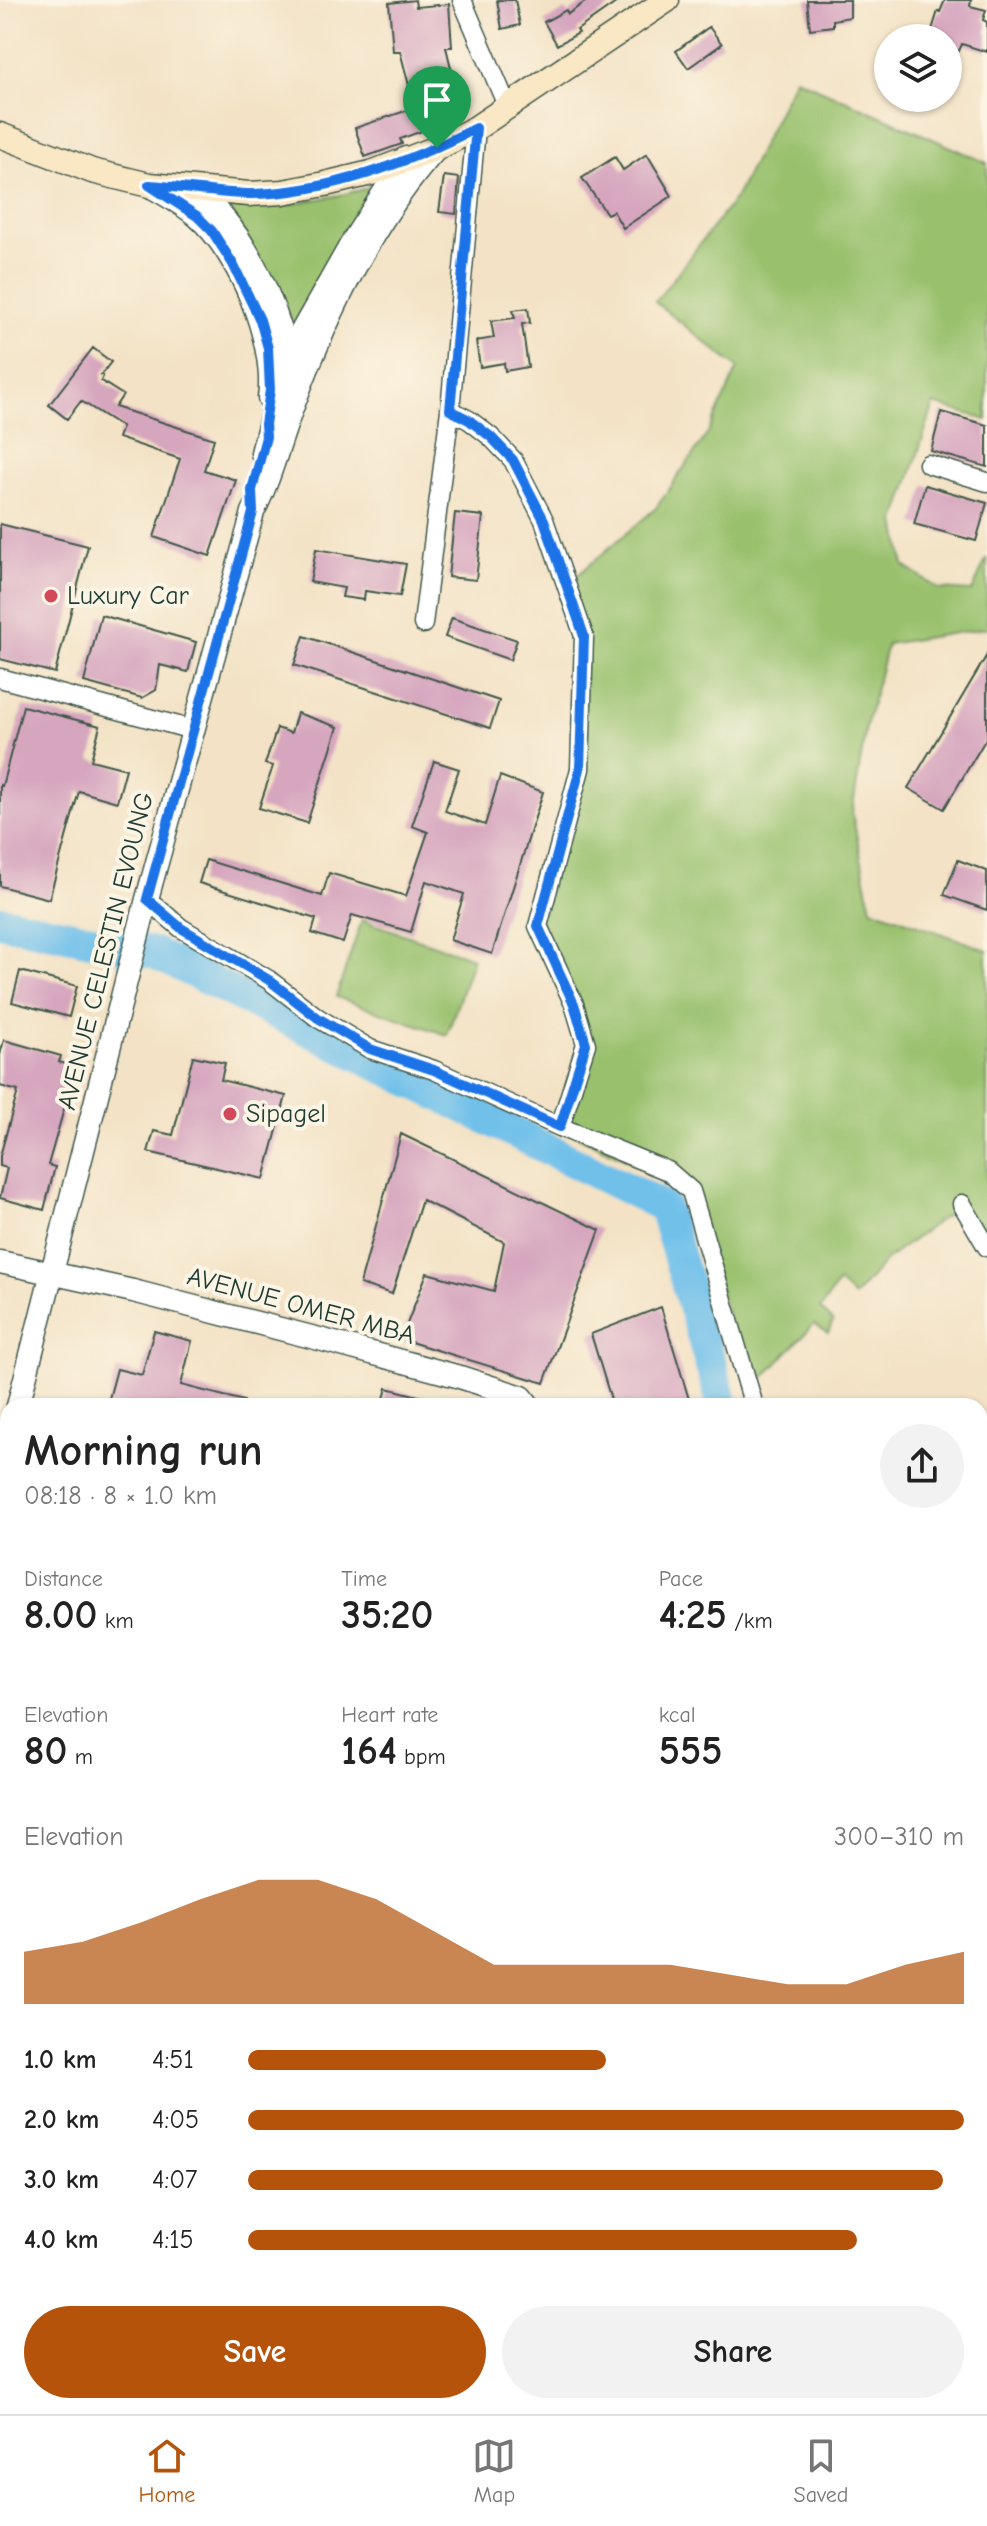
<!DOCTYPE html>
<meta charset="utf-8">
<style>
body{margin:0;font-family:"Comic Neue",sans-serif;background:#f2f2f2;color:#222;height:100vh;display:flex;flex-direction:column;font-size:30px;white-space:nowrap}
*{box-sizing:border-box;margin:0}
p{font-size:26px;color:#767676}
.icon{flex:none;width:44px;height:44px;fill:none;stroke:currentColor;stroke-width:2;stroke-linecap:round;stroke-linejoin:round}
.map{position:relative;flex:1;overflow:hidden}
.panel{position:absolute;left:0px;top:1398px;width:988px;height:1016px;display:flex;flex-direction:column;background:#fff;border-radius:24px 24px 0 0;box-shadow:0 2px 6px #0004}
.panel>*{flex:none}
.fabs{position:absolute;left:874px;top:24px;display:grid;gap:16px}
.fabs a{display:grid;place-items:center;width:88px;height:88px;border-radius:50%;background:#fff;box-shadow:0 2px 6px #0004;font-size:40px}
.pin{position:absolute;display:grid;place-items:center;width:68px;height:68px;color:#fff;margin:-82px -34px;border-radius:50% 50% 50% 0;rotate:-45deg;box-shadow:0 0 8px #0007}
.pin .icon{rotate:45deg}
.round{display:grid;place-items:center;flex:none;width:84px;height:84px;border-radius:42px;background:#f2f2f2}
.overview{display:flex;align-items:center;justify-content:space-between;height:136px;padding:0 24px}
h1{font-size:44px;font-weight:700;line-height:60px}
.stats{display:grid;grid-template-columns:repeat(3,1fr);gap:12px;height:136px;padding:8px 24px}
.stats div{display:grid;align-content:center}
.stats b{font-size:40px;font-weight:700}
.stats small{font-size:22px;font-weight:400}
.stats p{font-size:22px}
.chart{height:224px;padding:16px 24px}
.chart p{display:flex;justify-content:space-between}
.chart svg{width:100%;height:144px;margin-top:8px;fill:#b45309;opacity:.7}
.button{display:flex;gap:16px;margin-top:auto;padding:16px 24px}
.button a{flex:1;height:92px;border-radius:48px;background:#b45309;color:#fff;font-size:32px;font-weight:700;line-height:92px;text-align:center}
.button a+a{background:#f2f2f2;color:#222}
ul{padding:0 24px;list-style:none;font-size:26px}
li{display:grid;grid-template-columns:128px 96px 1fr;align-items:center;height:60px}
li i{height:20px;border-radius:10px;background:#b45309}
.tab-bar{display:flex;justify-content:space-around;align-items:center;height:112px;border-top:2px solid #e0e0e0;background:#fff;font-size:22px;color:#767676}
.tab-bar a{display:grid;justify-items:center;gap:4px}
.tab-bar .current{color:#b45309}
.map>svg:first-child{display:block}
</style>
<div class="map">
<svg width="987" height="2414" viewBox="0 0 987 2414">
<rect width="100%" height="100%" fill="#fcf5e5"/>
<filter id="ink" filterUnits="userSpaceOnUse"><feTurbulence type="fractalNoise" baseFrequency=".0125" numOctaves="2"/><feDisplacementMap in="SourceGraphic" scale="16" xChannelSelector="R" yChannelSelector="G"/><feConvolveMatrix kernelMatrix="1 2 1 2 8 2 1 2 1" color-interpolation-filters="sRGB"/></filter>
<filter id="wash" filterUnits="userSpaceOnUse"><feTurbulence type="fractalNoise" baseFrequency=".006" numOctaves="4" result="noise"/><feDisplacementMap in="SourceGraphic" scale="32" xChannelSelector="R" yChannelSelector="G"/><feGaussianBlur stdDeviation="1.8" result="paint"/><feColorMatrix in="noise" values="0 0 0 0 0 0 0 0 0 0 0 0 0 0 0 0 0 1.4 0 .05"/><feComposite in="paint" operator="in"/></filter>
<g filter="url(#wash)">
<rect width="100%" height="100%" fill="#f3e2c5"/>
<path fill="#99c16d" stroke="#5c7f50" stroke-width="2" d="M795,78L987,163V420L934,404L896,521L904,566L939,589L972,591L987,558V628L887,644L866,727L852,813L871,908L987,950V1247L961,1204L886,1260L854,1297L838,1283L820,1309L833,1321L828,1333L814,1324L750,1392L691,1191L560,1127L586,1044L538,926L580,769L584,636L566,585L656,508L708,433L738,368L655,302L736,197Z
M374,186L376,188L291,334L230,208L287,205L345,194Z
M362,920L473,958L447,1035L336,997Z
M987,1846V2236L980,2231V1850Z"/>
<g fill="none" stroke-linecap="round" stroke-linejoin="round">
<path stroke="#6fc0ea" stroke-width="32" d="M0,921L154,953L664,1207L723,1406
M980,2103L986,2114L980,2142
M980,2174L987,2185"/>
</g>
<g id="blocks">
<path fill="#d6a5be" d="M415,0L416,7L449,4L452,47H446L456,89L413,101L400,51H393L389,3Z
M497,0H515L520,25L502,29Z
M588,0H620L577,30L579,33L557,45L544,22L566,10L568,14Z
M807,0H850V17L833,20V26L810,29Z
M945,0H971L970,6L986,10L983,20L987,22V52L962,44L959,51L948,47V38H938L939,35L931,33L938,11L940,12Z
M709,27L722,44L688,68L676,51Z
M414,108L422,131L400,139L402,144L365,157L355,128Z
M647,154L672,196L623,228L613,211L607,214L582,178L615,157L623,170Z
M444,176L459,178L456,214L439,212Z
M528,308L530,323L522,324L528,367L505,371L504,363L480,367L476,341L494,338L491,321L515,318L513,310Z
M93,348L111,362L101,375L103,376L101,381L123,395L115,407L214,439L204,470L236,480L210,556L154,537L180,459L118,438L122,427L81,401L67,419L49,405Z
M941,412L987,425V467L931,451Z
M925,485L987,503L976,541L914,524Z
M455,513L483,516L476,580L448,577Z
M0,524L88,546L55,673L0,659Z
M316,549L406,564L400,596L365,591L364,600L342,597L344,588L310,582Z
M101,615L196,642L188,672L160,665L156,690L142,698L84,682Z
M452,618L517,640L510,660L445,637Z
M304,636L499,701L490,728L294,665Z
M987,655V737L944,809L908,788Z
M23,706L100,726L91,760L126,769L117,802L79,791L49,899L0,886V785L2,786Z
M297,713L338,727L307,823L259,808L273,766L265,764L277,728L291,733Z
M434,761L459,769L445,811L485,825L500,776L543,792L492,954L450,940L464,894L426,881L411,932L352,915L343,943L312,933L316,919L199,883L206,860L322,896L329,873L406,896L428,832L412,826Z
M958,860L987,871V910L944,895Z
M20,971L77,986L69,1017L12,1002Z
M4,1040L61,1056L59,1062L76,1067L48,1165L55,1167L44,1210L0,1198L7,1168L0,1166V1156L18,1091L0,1086V1055Z
M193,1056L225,1063L221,1080L286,1096L264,1179L148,1152L154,1131L173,1135Z
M401,1134L600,1230L544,1383L401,1339L427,1273L494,1291L504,1242L422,1200L392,1294L360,1284Z
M661,1307L691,1406H613L591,1334Z
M154,1331L192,1341L181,1385L244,1401V1406H107L117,1369L142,1375Z
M387,1388L438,1401L437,1406H382Z"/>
</g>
</g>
<g filter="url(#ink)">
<use href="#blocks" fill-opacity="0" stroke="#3f564a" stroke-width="2"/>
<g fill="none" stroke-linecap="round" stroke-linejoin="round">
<g stroke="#3f564a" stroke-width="12">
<path id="service" d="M0,2169L8,2171
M0,2265L8,2239"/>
</g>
<g stroke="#3f564a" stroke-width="21">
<path id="minor" d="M462,0L508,108
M450,410L469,420L491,437L513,460L544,520L584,636L580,769L538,926L574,1004L586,1044L560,1127
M928,464L987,482
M423,624L450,410L476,128
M0,678L193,730
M147,899L181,928L269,980L318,1018L370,1049L434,1070L560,1127L668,1171L691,1191L754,1406
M962,1204L987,1247
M980,1795L987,1792"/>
</g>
<g stroke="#3f564a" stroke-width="25">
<path id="tertiary" d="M150,186C166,195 183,204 197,216C239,252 277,343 269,398
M189,189C243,219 276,305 290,362
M262,453L277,395L298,338L354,239L406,158
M0,1262L133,1291L323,1340L460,1377L522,1397L529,1406
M18,1406L147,899L253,512C271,478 280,439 294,403C328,313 372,221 437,148
M0,1474L8,1444
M0,1828L8,1830
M424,2414L426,2406"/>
</g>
<g stroke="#3f564a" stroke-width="27">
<path id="secondary" d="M0,135L92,171L149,185L249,194L283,192L325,184L371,173L437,148L476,128L667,0"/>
</g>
<use href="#service" stroke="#fff" stroke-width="9"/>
<use href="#minor" stroke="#fff" stroke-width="18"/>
<use href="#tertiary" stroke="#fff" stroke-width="22"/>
<use href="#secondary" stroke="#fae7c3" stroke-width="24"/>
</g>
</g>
<g fill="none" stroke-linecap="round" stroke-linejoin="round" filter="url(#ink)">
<g stroke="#fff" stroke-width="16">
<path id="route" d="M476,128L450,410L469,420L491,437L513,460L544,520L584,636L580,769L538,926L574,1004L586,1044L560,1127L434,1070L370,1049L318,1018L269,980L181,928L147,899L253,512L252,490L266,437L265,424L270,390L268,348L260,320L233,264L212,231L197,216L149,185C183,187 219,194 253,194C331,192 407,163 476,128Z"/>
</g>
<use href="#route" stroke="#1a73e8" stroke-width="10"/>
</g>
<g fill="#d1495b" stroke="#fcf5e5" stroke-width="3">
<circle cx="51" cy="596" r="8"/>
<circle cx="230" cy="1114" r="8"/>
</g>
<g text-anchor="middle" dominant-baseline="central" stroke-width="8" stroke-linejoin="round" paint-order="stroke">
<g font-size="26" fill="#1f3d34" stroke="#fcf5e5" text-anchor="start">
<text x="67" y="596">Luxury Car</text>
<text x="246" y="1114">Sipagel</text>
</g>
<g font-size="26" fill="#1f3d34" stroke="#fcf5e5">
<text transform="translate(106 951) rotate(-76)">AVENUE CELESTIN EVOUNG</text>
<text transform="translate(301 1306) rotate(15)">AVENUE OMER MBA</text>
</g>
</g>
</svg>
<div class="fabs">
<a><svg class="icon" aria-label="layers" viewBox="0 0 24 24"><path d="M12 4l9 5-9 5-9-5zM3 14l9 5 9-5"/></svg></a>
</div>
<div class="pin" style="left:437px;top:148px;background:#1e9e55"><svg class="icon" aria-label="arrive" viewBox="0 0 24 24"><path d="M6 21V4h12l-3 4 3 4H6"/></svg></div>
<section class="panel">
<div class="overview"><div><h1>Morning run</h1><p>08:18 · 8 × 1.0 km</p></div><a class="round"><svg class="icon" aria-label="share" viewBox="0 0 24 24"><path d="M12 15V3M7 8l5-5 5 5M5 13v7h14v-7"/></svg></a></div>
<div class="stats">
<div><p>Distance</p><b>8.00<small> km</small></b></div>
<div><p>Time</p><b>35:20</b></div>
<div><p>Pace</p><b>4:25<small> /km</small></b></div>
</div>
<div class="stats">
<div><p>Elevation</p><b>80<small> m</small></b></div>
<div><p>Heart rate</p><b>164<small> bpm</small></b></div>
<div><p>kcal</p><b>555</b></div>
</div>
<div class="chart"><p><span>Elevation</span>300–310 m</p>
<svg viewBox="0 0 160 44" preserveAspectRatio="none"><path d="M0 44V28L10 25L20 19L30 12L40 6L50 6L60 12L70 22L80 32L90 32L100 32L110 32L120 35L130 38L140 38L150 32L160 28V44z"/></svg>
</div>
<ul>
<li><b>1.0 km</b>4:51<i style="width:50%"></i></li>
<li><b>2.0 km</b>4:05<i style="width:100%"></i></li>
<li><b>3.0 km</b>4:07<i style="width:97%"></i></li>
<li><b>4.0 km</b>4:15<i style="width:85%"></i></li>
</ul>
<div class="button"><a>Save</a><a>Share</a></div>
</section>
</div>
<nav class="tab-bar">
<a class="current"><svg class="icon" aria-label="home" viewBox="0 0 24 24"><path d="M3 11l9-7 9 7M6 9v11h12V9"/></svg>Home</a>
<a><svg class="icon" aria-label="map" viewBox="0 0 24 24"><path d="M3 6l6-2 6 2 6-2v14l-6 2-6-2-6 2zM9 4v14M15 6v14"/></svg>Map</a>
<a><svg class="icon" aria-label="saved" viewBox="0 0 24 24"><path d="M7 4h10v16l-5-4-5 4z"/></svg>Saved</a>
</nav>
